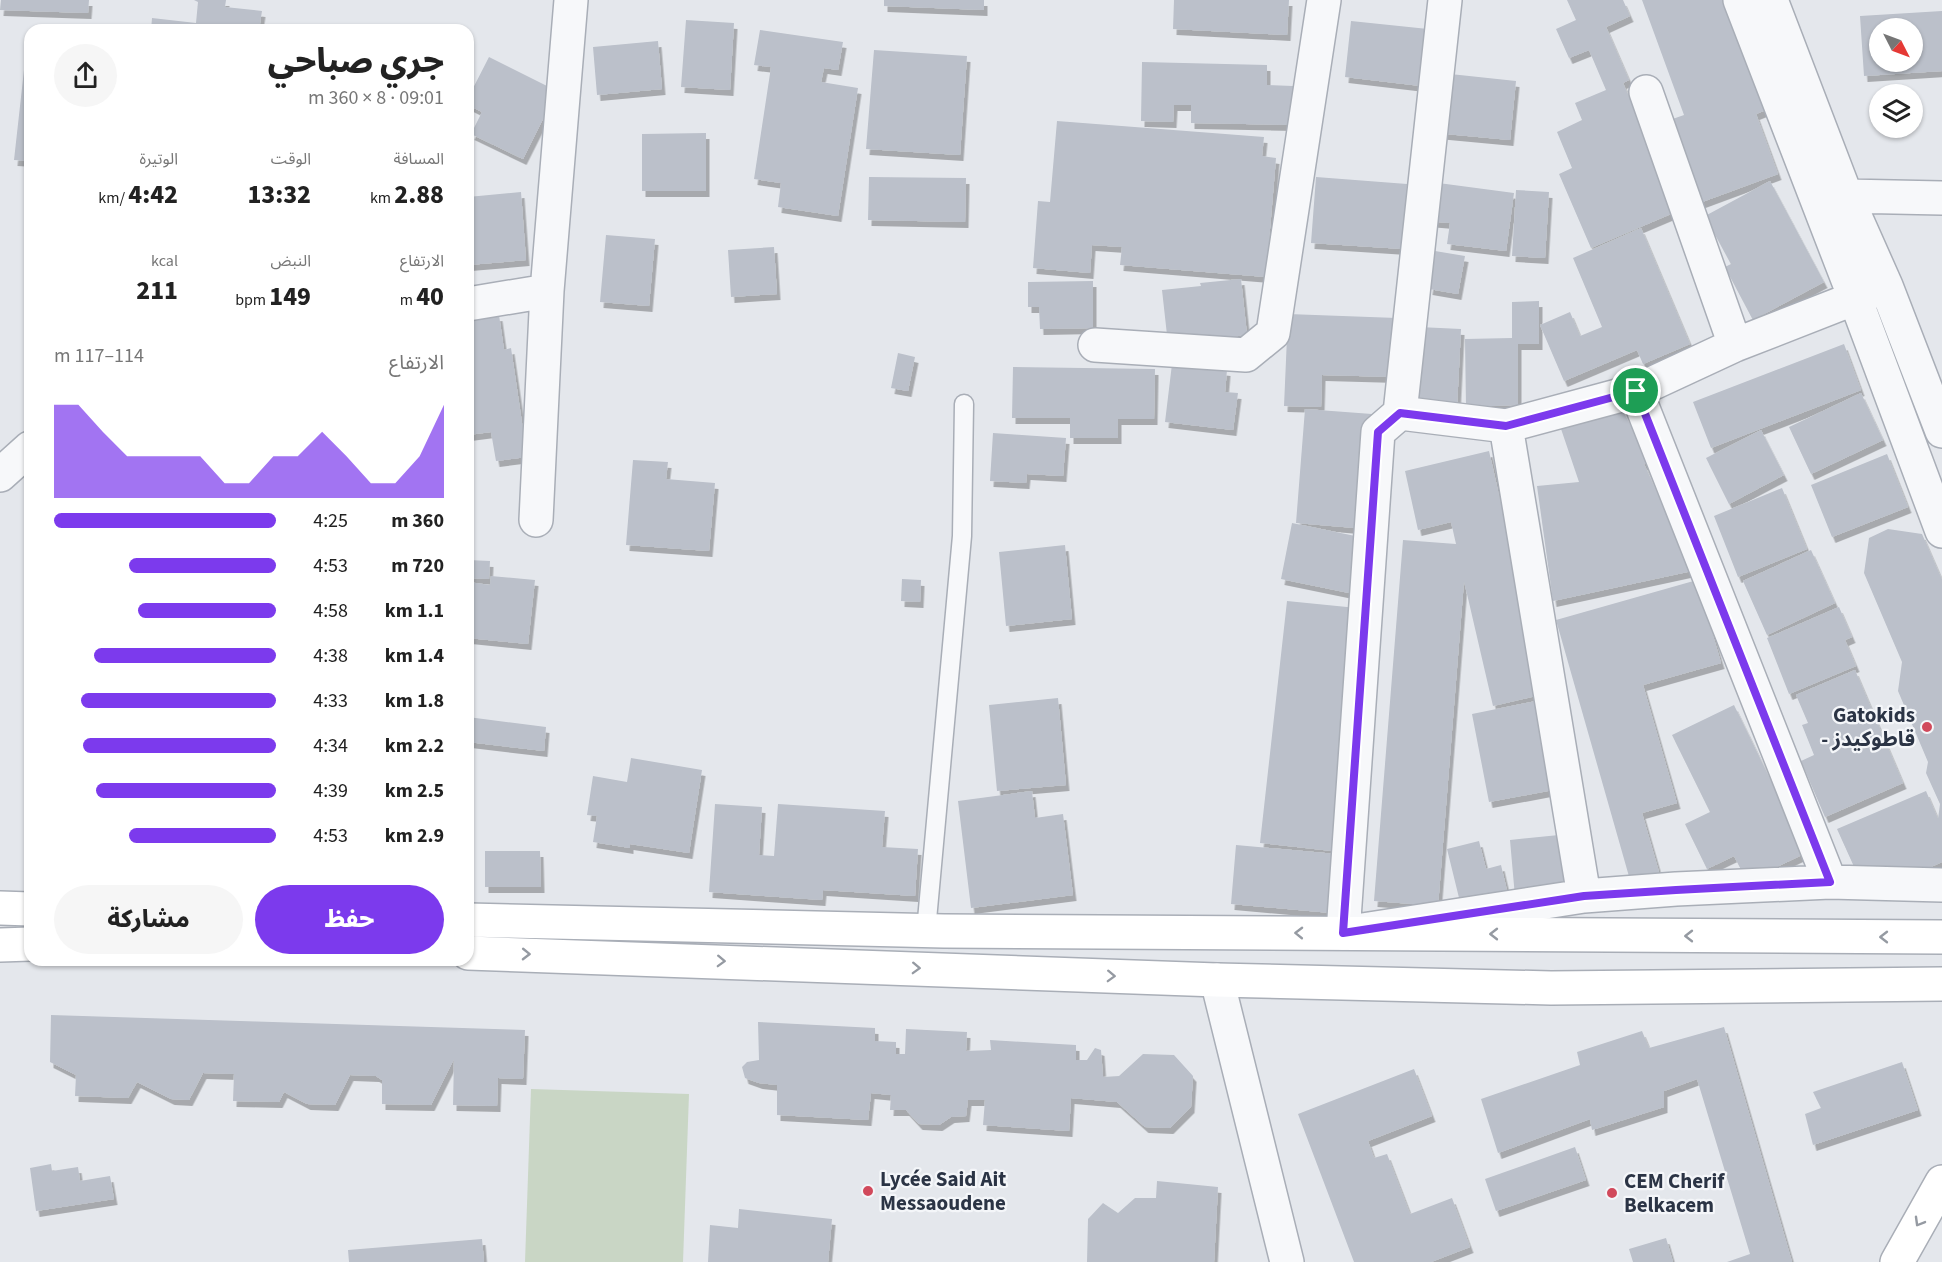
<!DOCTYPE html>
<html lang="ar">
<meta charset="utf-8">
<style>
body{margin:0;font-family:"Source Sans 3","Noto Sans Arabic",sans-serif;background:#f6f6f6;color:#222;direction:rtl;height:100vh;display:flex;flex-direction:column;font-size:22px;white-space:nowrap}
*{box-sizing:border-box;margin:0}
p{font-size:20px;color:#767676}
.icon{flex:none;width:33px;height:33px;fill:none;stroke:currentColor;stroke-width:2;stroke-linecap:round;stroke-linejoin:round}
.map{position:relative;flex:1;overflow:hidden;direction:ltr}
.panel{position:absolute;left:24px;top:24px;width:450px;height:942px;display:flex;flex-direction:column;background:#fff;border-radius:18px;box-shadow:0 2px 4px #0004;direction:rtl}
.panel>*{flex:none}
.needle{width:39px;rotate:132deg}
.controls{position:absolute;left:1869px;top:18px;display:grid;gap:12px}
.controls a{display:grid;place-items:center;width:54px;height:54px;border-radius:50%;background:#fff;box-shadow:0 2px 4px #0004;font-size:30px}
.pin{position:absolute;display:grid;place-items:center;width:51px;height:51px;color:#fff;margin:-26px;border:3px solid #fff;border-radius:50%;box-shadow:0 2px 6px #0007}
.round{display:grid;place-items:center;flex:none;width:63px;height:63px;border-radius:32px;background:#f6f6f6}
.summary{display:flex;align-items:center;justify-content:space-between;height:102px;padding:0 30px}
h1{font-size:33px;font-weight:800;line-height:45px}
.figures{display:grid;grid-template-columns:repeat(3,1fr);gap:9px;height:102px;padding:6px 30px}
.figures div{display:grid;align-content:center}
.figures b{font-size:26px;font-weight:800}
.figures small{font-size:16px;font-weight:400}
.figures p{font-size:16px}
.chart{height:168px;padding:12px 30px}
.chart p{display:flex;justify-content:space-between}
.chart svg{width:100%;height:108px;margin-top:6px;fill:#7c3aed;opacity:.7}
.primary-button{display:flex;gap:12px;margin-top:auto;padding:12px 30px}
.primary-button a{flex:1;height:69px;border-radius:36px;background:#7c3aed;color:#fff;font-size:24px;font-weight:800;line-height:69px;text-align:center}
.primary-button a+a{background:#f6f6f6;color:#222}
ul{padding:0 30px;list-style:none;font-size:20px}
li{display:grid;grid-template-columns:96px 72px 1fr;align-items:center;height:45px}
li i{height:15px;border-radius:8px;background:#7c3aed}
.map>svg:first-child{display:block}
</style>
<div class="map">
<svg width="1942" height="1262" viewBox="0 0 1942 1262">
<defs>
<filter id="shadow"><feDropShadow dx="3.5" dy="6" stdDeviation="0" flood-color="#0004"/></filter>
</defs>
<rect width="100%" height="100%" fill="#e4e7ec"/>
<path fill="#c9d6c5" d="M531,1089L689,1094L683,1262H525Z"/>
<path fill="#bbc0ca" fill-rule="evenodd" filter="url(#shadow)" d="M1,0H89L88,13L0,10Z
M194,0H226L225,7L262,11L259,30H151L152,18L196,23L198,2Z
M884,0H984V10L884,6Z
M1174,0H1289L1287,35L1173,29Z
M1567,0H1623L1630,16L1606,27L1629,80L1623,83L1678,211L1591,248L1559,174L1572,168L1557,132L1582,120L1575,103L1606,90L1589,50L1569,58L1556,29L1576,20Z
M1642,0H1726L1766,110L1756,114L1778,174L1694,205L1664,122L1684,115Z
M1942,11V71L1864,76L1860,16ZM1880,28H1912V62H1880Z
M686,20L734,23L730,90L681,87Z
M1351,21L1428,29L1421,86L1345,77Z
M760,30L843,42L838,70L824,68L821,82L858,88L838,216L778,207L781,183L754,179L771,67L754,65Z
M658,41L662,89L597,95L593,47Z
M874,50L967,56L960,155L866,149Z
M489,57L557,91L523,159L471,134L482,112L468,105V98Z
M1142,62L1267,65V85L1293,86V125L1191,123V105H1174L1173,122L1141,121Z
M24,70L30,71V161L14,160Z
M1441,73L1516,81L1510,140L1435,133Z
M1057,121L1264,137L1262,156L1276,158L1266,277L1120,265L1122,247L1092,245L1090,273L1033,268L1038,201L1050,202Z
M706,133V191H642V134Z
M869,177L966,178L965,222L868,220Z
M1316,177L1407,184L1403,249L1311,243Z
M1770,181L1824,282L1753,320L1725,267L1731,264L1705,216Z
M1431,182L1514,193L1506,251L1447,244L1450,223L1426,221Z
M1516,190L1549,192L1545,258L1512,256Z
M521,192L526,260L468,265V197Z
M1641,228L1690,344L1643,364L1637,350L1564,381L1540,325L1570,312L1580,336L1602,327L1573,258Z
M606,235L655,239L649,306L600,302Z
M774,247L777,294L731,297L728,250Z
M1435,251L1465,256L1458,294L1429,289Z
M1241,279L1247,335L1168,344L1162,290L1201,286L1200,283Z
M1093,281V328L1040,329L1039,307H1028V282Z
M1539,301V344H1518V405L1466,407L1465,339L1512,338V302Z
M1288,314L1397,318L1394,377L1322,375L1321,407L1284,406Z
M499,315L504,350L511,348L527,457L496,461L491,432L468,435V320Z
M1419,327L1461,329L1457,407L1416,405Z
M1844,344L1861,390L1711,448L1693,402Z
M898,353L915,357L908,391L891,388Z
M1172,364L1227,370L1225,392L1238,393L1233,430L1165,422Z
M1013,367L1155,369L1154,419H1118V438H1070V418H1012Z
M1861,393L1883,440L1811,474L1789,427Z
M1620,406L1650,461L1644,464L1692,571L1553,601L1537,486L1579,482L1559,423Z
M1305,409L1372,414L1365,504L1357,503L1355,528L1296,523Z
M1761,430L1784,475L1729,504L1706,458Z
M993,433L1066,438L1063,476L1027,474L1026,483L990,481Z
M1489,451L1544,694L1493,706L1464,581L1438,906L1374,901L1403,540L1456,544L1451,522L1418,530L1405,471Z
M1887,454L1908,507L1832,537L1811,485Z
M633,460L668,462L666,479L715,483L709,551L626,545Z
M1782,488L1807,549L1738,577L1714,516Z
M1292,523L1365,538L1354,594L1281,579Z
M1888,529L1922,534L1942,580V862L1922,871L1879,866L1865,872L1856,871L1837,829L1926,791L1938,819L1940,804L1926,773L1928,762L1898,691L1902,662L1864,573L1869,538Z
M1065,545L1072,619L1006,626L999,552Z
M1811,550L1835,603L1767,635L1743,581Z
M468,560L490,561L489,579L468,578Z
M491,576L535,580L528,644L468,638V582L490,585Z
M902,579L921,580L920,602L901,601Z
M1697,580L1721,663L1643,685L1677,803L1642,813L1659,872L1630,880L1556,620Z
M1287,601L1357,608L1347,717L1332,851L1260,843Z
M1839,607L1852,637L1845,640L1856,666L1789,694L1767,638Z
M1855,670L1903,783L1825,817L1801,761L1814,755L1802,725L1808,723L1796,695Z
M1058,698L1066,785L997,791L989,705Z
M1536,701L1553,790L1489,802L1472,714Z
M1734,705L1806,853L1747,881L1734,856L1707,869L1685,824L1710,812L1672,735Z
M468,717L546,727L544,751L468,742Z
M631,758L702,770L689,853L630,844V848L593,842L597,816L587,815L593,776L627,782Z
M1032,791L1035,818L1063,814L1073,895L971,908L958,801Z
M715,804L762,807L759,855L774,856L778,804L885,811L882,847L918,849L915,896L823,890L822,900L709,892Z
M1559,835L1565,892L1515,897L1510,840Z
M1479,841L1486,869L1501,865L1508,895L1461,906L1447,849Z
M1236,845L1336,854L1331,913L1231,904Z
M485,851H540L541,887H485Z
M51,1015L525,1030L523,1079L498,1078L497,1106L453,1105L454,1059L431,1105L382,1104V1080L376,1076L350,1075L335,1105L307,1104L284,1092L279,1102L233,1101L234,1074L203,1073L189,1100L171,1099L137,1082L128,1098L75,1096L76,1075L50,1062Z
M758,1022L875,1028V1041L896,1042V1054H905L906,1029L967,1032L966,1051L991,1050L990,1040L1076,1045V1060H1087L1095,1048L1101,1050L1103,1077L1119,1076L1143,1054L1174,1055L1193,1076L1191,1107L1170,1128L1145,1127L1117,1102L1071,1098L1069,1131L983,1125L985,1100H968L966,1116L951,1117L939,1125L919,1124L906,1110H890L891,1095L871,1093L868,1120L777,1115V1085L759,1083L745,1078L742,1067L747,1062L759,1060Z
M1724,1027L1792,1262H1727L1750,1254L1697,1079L1664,1091V1107L1592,1130L1590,1119L1498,1153L1481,1099L1580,1065L1577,1052L1642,1031L1649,1048Z
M1902,1062L1918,1110L1813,1145L1805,1114L1821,1108L1813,1092Z
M1414,1069L1432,1116L1368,1141L1374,1158L1387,1154L1410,1214L1452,1198L1470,1247L1431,1262H1354L1298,1114Z
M1575,1147L1586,1180L1496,1211L1485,1179Z
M51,1164L52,1171L78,1167L80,1181L110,1176L114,1199L36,1211L30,1168Z
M1157,1181L1218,1187L1214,1262H1087L1088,1219L1103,1203L1118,1213L1135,1198H1156Z
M739,1209L832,1219L828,1262H708L710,1225L738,1228Z
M1666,1238L1673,1262H1633L1629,1249Z
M482,1239L484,1262H349L348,1250Z"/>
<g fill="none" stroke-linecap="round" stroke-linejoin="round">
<g stroke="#a9aeb7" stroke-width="21">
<path id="lane" d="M926,931L962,536L964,404"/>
</g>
<g stroke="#a9aeb7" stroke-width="36">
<path id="street" d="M1740,0L1855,298L1942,531
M1771,0L1846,196L1886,286L1942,431
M1646,92L1735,345
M1846,196L1942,198
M1886,286L1735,345L1636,391L1506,426L1400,413L1378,432L1343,933L1584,896L1676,889L1830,882L1942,885
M468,304L547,291
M1095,345L1246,355L1273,333L1324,0
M1636,391L1830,882
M1400,413L1445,0
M1506,426L1584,896
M0,475L30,448
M536,520L547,291L571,0
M1217,980L1287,1262"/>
</g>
<g stroke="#a9aeb7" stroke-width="36">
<path id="secondary" d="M0,908L30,909
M468,920L944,931L1942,937
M0,945L30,944
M468,953L1217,980L1551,988L1942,984
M1897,1262L1942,1182"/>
</g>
<use href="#lane" stroke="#f7f8fa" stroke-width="18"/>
<use href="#street" stroke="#f7f8fa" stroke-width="33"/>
<use href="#secondary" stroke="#fff" stroke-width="33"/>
</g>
<defs><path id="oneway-chevron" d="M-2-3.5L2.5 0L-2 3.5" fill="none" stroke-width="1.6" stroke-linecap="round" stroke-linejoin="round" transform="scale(1.5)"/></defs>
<g stroke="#959aa2">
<use href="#oneway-chevron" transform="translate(1299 933) rotate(-179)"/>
<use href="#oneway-chevron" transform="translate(1494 934) rotate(-180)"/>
<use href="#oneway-chevron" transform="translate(1689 936) rotate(-180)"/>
<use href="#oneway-chevron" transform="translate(1884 937) rotate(180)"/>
<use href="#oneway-chevron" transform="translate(526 954) rotate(1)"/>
<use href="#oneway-chevron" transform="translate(721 961) rotate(2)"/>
<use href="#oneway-chevron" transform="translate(916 968) rotate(2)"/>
<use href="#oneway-chevron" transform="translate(1111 976) rotate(2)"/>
<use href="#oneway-chevron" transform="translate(1919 1222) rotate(120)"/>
</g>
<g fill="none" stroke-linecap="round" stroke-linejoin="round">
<g stroke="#fff" stroke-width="12">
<path id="route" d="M1636,391L1830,882L1676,890L1584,896L1343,933L1378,432L1400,413L1506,426Z"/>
</g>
<use href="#route" stroke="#7c3aed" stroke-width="8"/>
</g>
<g fill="#d1495b" stroke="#f4f6f9" stroke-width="2">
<circle cx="1927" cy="727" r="6"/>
<circle cx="868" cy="1191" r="6"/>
<circle cx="1612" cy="1193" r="6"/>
</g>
<g text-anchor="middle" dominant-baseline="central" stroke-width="4.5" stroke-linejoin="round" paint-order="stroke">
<g font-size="21" font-weight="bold" fill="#2b3445" stroke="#f4f6f9" text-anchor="start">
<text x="1915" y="715" text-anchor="end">Gatokids<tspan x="1915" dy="24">- قاطوكيدز</tspan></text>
<text x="880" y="1179">Lycée Said Ait<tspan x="880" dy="24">Messaoudene</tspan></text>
<text x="1624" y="1181">CEM Cherif<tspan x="1624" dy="24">Belkacem</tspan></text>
</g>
</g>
</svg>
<div class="controls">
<a><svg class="needle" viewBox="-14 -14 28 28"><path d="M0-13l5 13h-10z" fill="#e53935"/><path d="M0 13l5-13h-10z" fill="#767676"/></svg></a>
<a><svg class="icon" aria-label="layers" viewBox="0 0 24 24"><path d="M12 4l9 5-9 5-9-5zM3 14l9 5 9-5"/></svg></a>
</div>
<div class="pin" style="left:1636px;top:391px;background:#1e9e55"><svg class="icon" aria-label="arrive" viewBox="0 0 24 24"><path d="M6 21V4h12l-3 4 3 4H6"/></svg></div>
<section class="panel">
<div class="summary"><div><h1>جري صباحي</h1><p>09:01 · 8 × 360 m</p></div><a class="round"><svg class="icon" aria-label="share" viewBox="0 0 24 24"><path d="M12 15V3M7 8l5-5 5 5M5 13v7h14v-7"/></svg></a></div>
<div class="figures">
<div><p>المسافة</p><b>2.88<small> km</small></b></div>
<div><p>الوقت</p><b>13:32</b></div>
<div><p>الوتيرة</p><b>4:42<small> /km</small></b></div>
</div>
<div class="figures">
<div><p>الارتفاع</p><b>40<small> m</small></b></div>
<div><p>النبض</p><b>149<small> bpm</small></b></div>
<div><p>kcal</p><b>211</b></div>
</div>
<div class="chart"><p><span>الارتفاع</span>114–117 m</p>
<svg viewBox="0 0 160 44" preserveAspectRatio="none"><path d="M0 44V6L10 6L20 17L30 27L40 27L50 27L60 27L70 38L80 38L90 27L100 27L110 17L120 27L130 38L140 38L150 27L160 6V44z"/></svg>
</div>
<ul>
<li><b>360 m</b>4:25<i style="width:100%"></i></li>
<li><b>720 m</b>4:53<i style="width:66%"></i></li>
<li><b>1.1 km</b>4:58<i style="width:62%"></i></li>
<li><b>1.4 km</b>4:38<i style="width:82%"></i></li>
<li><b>1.8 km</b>4:33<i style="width:88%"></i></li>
<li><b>2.2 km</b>4:34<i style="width:87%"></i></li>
<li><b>2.5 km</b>4:39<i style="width:81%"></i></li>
<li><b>2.9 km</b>4:53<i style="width:66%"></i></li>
</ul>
<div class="primary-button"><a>حفظ</a><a>مشاركة</a></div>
</section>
</div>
